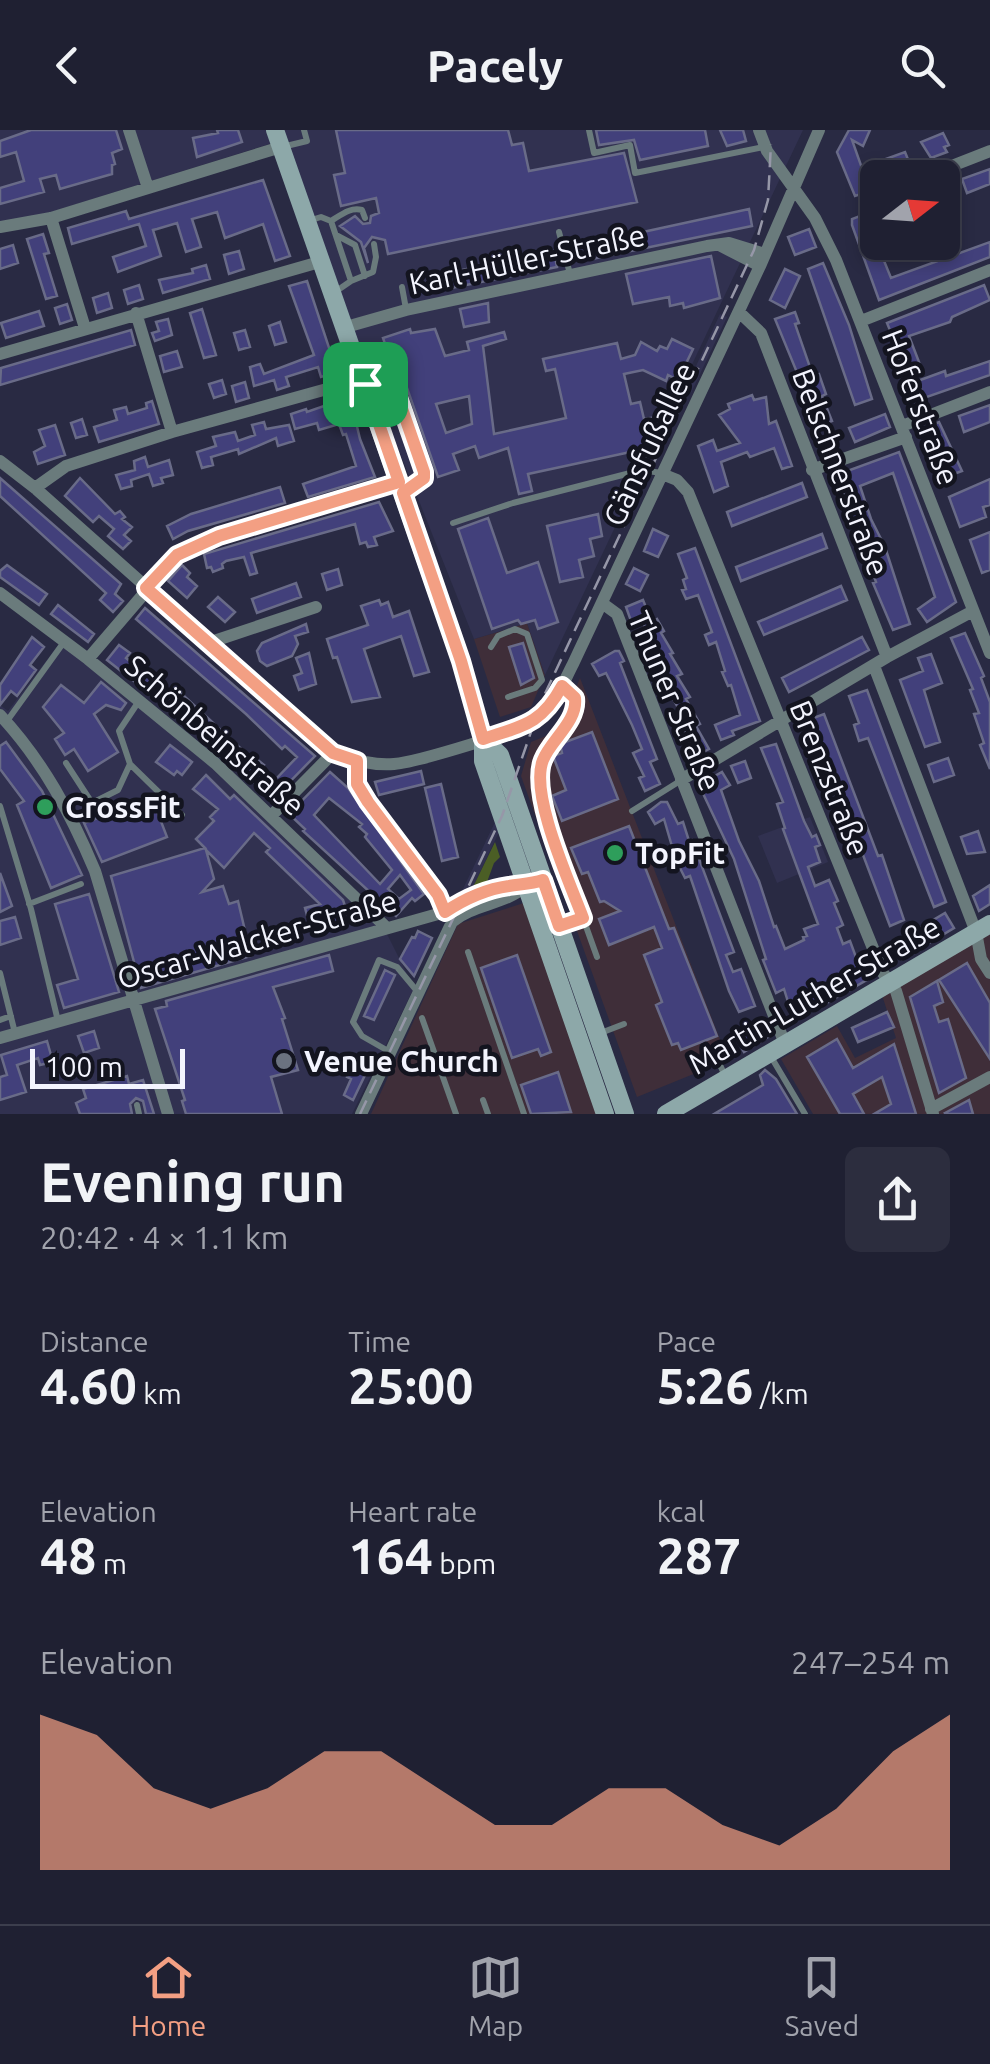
<!DOCTYPE html>
<meta charset="utf-8">
<style>
body{margin:0;font-family:Ubuntu,sans-serif;background:#2c2d3e;color:#f1f3f6;height:100vh;display:flex;flex-direction:column;font-size:38px;white-space:nowrap}
*{box-sizing:border-box;margin:0}
p{font-size:32px;color:#a1a3ac}
.icon{flex:none;width:55px;height:55px;fill:none;stroke:currentColor;stroke-width:2;stroke-linecap:round;stroke-linejoin:round}
.map{position:relative;height:984px;overflow:hidden}
.sheet{display:flex;flex-direction:column;background:#1f2032;flex:1}
.sheet>*{flex:none}
.needle{width:65px;rotate:73deg}
.buttons{position:absolute;left:860px;top:30px;display:grid;gap:20px}
.buttons a{display:grid;place-items:center;width:100px;height:100px;border-radius:15px;background:#1f2032;box-shadow:0 5px 15px #0003,0 0 0 2px #3c3e4d;font-size:50px}
.scale{position:absolute;left:30px;bottom:25px;width:155px;box-sizing:border-box;padding-left:10px;border:5px solid #f3f4fe;border-top:0;font-size:28px;line-height:35px;white-space:nowrap;color:#f3f4fe;-webkit-text-stroke:8px #13141f;paint-order:stroke}
.pin{position:absolute;display:grid;place-items:center;width:85px;height:85px;color:#fff;margin:-42px;border-radius:20px;box-shadow:0 5px 15px #0006}
.round{display:grid;place-items:center;flex:none;width:105px;height:105px;border-radius:15px;background:#2c2d3e}
.overview{display:flex;align-items:center;justify-content:space-between;height:170px;padding:0 40px}
h1{font-size:55px;font-weight:600;line-height:75px}
.stats{display:grid;grid-template-columns:repeat(3,1fr);gap:15px;height:170px;padding:10px 40px}
.stats div{display:grid;align-content:center}
.stats b{font-size:50px;font-weight:600}
.stats small{font-size:28px;font-weight:400}
.stats p{font-size:28px}
.chart{height:280px;padding:20px 40px}
.chart p{display:flex;justify-content:space-between}
.chart svg{width:100%;height:180px;margin-top:10px;fill:#f39f83;opacity:.7}
header{display:flex;justify-content:space-between;align-items:center;height:130px;padding:0 40px;background:#1f2032;font-size:45px;font-weight:600}
.menu{display:flex;justify-content:space-around;align-items:center;height:140px;border-top:2px solid #3c3e4d;background:#1f2032;font-size:28px;color:#a1a3ac}
.menu a{display:grid;justify-items:center;gap:5px}
.menu .current{color:#f39f83}
.map>svg:first-child{display:block}
</style>
<header><svg class="icon" aria-label="back" viewBox="0 0 24 24"><path d="M15 5l-7 7 7 7"/></svg>Pacely<svg class="icon" aria-label="search" viewBox="0 0 24 24"><circle cx="10" cy="10" r="6"/><path d="M15 15l6 6"/></svg></header>
<div class="map">
<svg width="990" height="984" viewBox="0 0 990 984">
<rect width="100%" height="100%" fill="#292a43"/>
<path fill="#3f2e39" d="M527,493L545,545L531,577L500,587L474,509Z
M580,548L728,930L637,967L521,646L531,612L551,604L567,580Z
M527,772L598,984H371L458,794Z
M990,794V984H813L781,929L837,896L855,928L896,908L880,859Z"/>
<path fill="#313150" d="M0,0H803L545,545L527,493L474,509L276,12L0,98Z
M720,184L727,187L691,263L685,260Z
M59,514L133,569L208,632L388,806L414,858L352,984H0V575L8,581Z
M810,687L828,732L777,753L758,706Z
M497,688L501,699L497,706L473,757L462,761Z"/>
<path fill="#4b5e25" d="M495,712L500,727L494,733L487,752L473,757Z"/>
<path fill="#42407b" stroke="#696b88" stroke-width="2.5" fill-rule="evenodd" d="M31,0H116L122,19L112,23L115,34L112,35V44L60,59L56,45L40,49L44,62L0,74V58L24,51L16,22L0,27V11Z
M217,0H238L242,12L197,27L193,8L218,3Z
M336,0H508L512,15L523,13L529,41L624,23L637,72L388,124L385,110L372,107L364,118L368,133L361,112L340,96L355,86L363,94L370,93L371,86L379,83L376,68L341,76L334,45L345,43Z
M596,0H705L708,16L640,30L634,10L599,15Z
M720,0H743L746,11L727,16Z
M849,0H870L863,16L852,10L870,61L855,66L837,22Z
M943,3L949,15L944,17L947,22L931,28L921,12Z
M905,22L911,37L888,45L883,30Z
M990,39V54L967,63L962,49Z
M263,50L290,126L275,131L263,94L225,108L217,82L192,89L201,117L186,122L177,93L157,99L153,100L161,126L118,142L113,127L146,116L139,94L72,114L68,98L126,81L129,89Z
M749,79L752,96L587,130L583,115Z
M865,84L891,148L990,112V127L879,170L852,95V89Z
M809,99L816,117L795,125L788,107Z
M43,104L49,123L44,124L57,166L46,169L27,109Z
M13,115L18,133L0,139V119Z
M239,121L244,139L229,144L224,125Z
M554,121L557,137L446,159L443,144Z
M711,126L720,168L684,178L683,173L670,176L669,167L633,174L626,144Z
M823,133L849,195L872,269L855,275L808,139Z
M206,135L210,149L163,163L159,150L193,143L192,139Z
M785,139L800,146L785,178L770,170Z
M307,151L337,242L321,247L318,237L286,247L289,256L277,260L274,250L254,256L250,237L260,234L264,244L314,225L289,156Z
M139,155L143,169L128,174L124,160Z
M984,155L990,170L952,187L950,192L909,206L919,232L905,237L887,193Z
M108,163L112,178L97,183L93,168Z
M488,173L489,192L464,197L460,179Z
M67,174L72,190L60,194L55,178Z
M202,179L216,225L204,228L190,183Z
M39,181L44,196L6,208L1,193Z
M795,182L799,193L795,194L813,246L819,244L826,264L822,266L832,291L819,296L775,189Z
M168,189L172,205L155,211L152,203L159,201L156,192Z
M280,192L286,212L275,215L269,196Z
M410,199L411,203L435,199L445,226L469,220L467,212L504,202L506,209L483,216L494,304L566,288L555,239L546,241L543,229L617,213L621,229L635,225L641,212L657,221L660,216L667,219L672,209L693,219L678,250L668,245L666,251L643,240L624,244L631,274L640,272L644,289L651,288L653,296L644,298L651,326L637,329L635,321L528,344L532,361L519,364L508,318L479,328L475,316L453,324L459,340L438,347L399,235L393,237L383,208ZM469,266L472,294L446,303L436,274Z
M131,200L135,215L0,255L1,238Z
M245,200L250,217L239,220L234,203Z
M177,221L182,237L164,242L160,226Z
M990,231V245L924,268L921,259L915,261L912,253L945,241L946,246Z
M222,250L226,264L214,268L209,254Z
M245,252L249,268L236,272L232,256Z
M752,265L754,270L766,267L769,294L776,291L792,336L782,339L774,318L750,327L747,322L721,332L728,356L714,362L698,316L713,310L717,321L740,313L719,285L730,279L728,274Z
M350,267L360,309L375,347L308,367L303,354L356,336L346,304L343,305L339,294L319,300L317,293L295,299L291,284L306,279L307,282Z
M152,271L159,294L99,312L94,297L117,290L114,280L126,277L128,284L147,278L146,273Z
M990,275V292L964,302L959,286Z
M885,284L890,297L855,312L849,298Z
M82,289L87,305L76,308L71,293Z
M264,292L266,299L289,295L294,311L278,316L276,308L239,324L238,319L211,327L213,335L202,338L197,322L216,316L213,307L235,302L238,311L255,305L252,295Z
M939,292L962,341L943,348L924,298Z
M55,295L65,325L38,334L34,322L45,316L39,300Z
M899,322L956,472L927,492L918,479L935,467L893,343L860,356L871,389L885,417L910,494L893,500L873,453L876,452L863,415L852,387L850,388L839,344Z
M145,327L148,337L169,330L173,345L161,348L163,353L153,356L149,344L131,350L132,356L121,359L116,345L135,340L134,331Z
M0,348L121,454L115,464L123,471L113,482L100,470L106,463L0,366Z
M80,348L115,384L120,381L125,387L122,389L132,397L124,405L131,411L123,419L108,406L114,399L99,386L93,392L65,366Z
M990,349V375L983,377L986,387L960,397L949,367Z
M802,353L807,367L732,396L727,382Z
M280,357L285,373L188,401L173,409L167,396L191,384Z
M379,372L393,401L374,407L377,415L368,417L366,412L360,414L355,394L251,423L257,443L250,445L244,427L226,431L222,434L223,438L213,442L211,437L207,438L204,424Z
M598,384L602,406L590,409L594,426L579,430L583,447L560,452L547,396Z
M488,388L507,443L538,432L558,492L538,499L535,490L521,494L518,490L492,499L458,399Z
M653,399L668,406L658,427L644,421Z
M990,402V440L982,443L970,410Z
M822,404L827,418L741,451L736,437Z
M695,418L760,591L732,601L734,605L721,610L715,595L740,585L731,555L728,556L722,542L725,541L716,512L709,515L705,505L712,502L698,465L686,469L682,460L686,459L683,450L687,448L678,424Z
M7,435L47,464L39,475L0,447V441Z
M182,435L190,443L187,447L197,456L187,468L168,451Z
M634,438L648,445L640,461L626,454Z
M338,439L342,455L327,460L322,444Z
M296,453L301,467L257,483L252,469Z
M841,456L847,470L764,505L758,492Z
M218,467L235,482L225,492L208,477Z
M379,470L381,475L388,472L393,487L409,481L429,542L414,546L401,506L364,519L380,567L352,572L337,527L333,528L327,509L368,495L361,476Z
M643,470L652,492L657,489L664,501L661,503L673,523L670,524L682,544L677,546L690,567L686,569L700,594L696,596L709,619L693,627L686,614L691,611L676,586L681,583L668,560L672,558L650,518L655,515L640,488L631,491L626,477Z
M58,475L94,504L88,512L51,484Z
M145,478L315,626L272,670L217,616L170,579L182,564L251,628L253,626L264,635L260,640L273,652L297,627L285,616L282,619L246,584L136,489Z
M306,494L308,502L295,506L298,514L292,526L267,536L260,531L257,521L262,513Z
M965,503L984,546L981,548L990,572V639L980,615L984,613L974,584L979,583L970,560L973,559L951,508Z
M32,507L44,517L30,535L36,540L17,566L11,561L0,575V555Z
M862,507L869,520L789,562L782,548Z
M523,513L534,548L521,555L509,517Z
M119,515L130,523L126,528L161,556L153,566L107,530Z
M615,521H619L624,531L620,533L657,629L650,632L660,654L645,661L639,648L644,646L633,623L642,619L632,595L606,543L599,546L592,534Z
M309,523L316,554L299,560L294,546L302,543L296,528Z
M931,524L942,553L924,560L940,612L925,617L900,550L923,541L918,528Z
M101,552L126,573L121,580L106,575L94,584L118,622L88,641L74,619L65,625L55,609L64,603L43,577L61,555L84,573Z
M867,560L946,772L934,777L868,608L859,611L854,595L859,593L849,566Z
M824,584L878,726L882,725L904,790L890,796L827,630L808,590Z
M592,602L618,669L562,691L552,666L566,660L553,626L562,623L560,614Z
M6,612L42,661L82,745L51,758L17,675L24,671L0,639V616Z
M776,614L804,691L812,707L816,705L820,715L815,717L820,732L808,737L815,756L829,750L838,771L834,773L843,795L837,798L843,814L850,811L857,830L861,828L872,847L818,878L809,868L789,875L784,859L776,863L763,830L766,829L734,729L699,655L722,642L730,655L721,660L739,711L759,751L774,797L776,796L785,819L804,810L803,807L807,806L804,799L818,794L783,699L785,698L777,674L783,672L761,618Z
M170,615L192,632L182,645L177,641L174,645L156,632Z
M948,628L954,645L934,652L928,635Z
M745,631L751,648L738,653L731,636Z
M421,641L424,654L379,665L375,652Z
M330,642L348,658L424,764L415,771L412,768L396,786L303,701L305,699L289,684ZM329,668L362,694L359,697L367,704L365,707L392,740L380,754L314,685ZM400,745L411,760L399,769L388,759Z
M206,645L230,669L234,665L343,770L349,788L311,800L305,778L320,774L266,722L270,718L254,703L224,738L206,720L214,749L202,762L223,756L229,774L238,771L251,826L141,858L111,746L205,718L196,709L214,691L210,687L218,679L193,659Z
M441,654L458,727L442,731L425,658Z
M152,668L167,707L102,732L84,693Z
M661,672H667L678,694L683,692L689,711L692,710L734,822L726,825L733,842L741,839L755,876L739,882L729,861L690,746L685,748L676,730L664,689L655,694L648,682Z
M629,696L669,799L674,798L717,906L681,920L678,913L672,915L656,875L662,872L644,825L662,818L654,797L609,815L599,789L620,781L604,771L600,772L588,742L582,744L571,718Z
M978,701L985,722L967,724L961,707Z
M0,743L12,776L0,782Z
M990,755V774L979,781L973,766Z
M89,764L119,862L64,878L57,855L78,849L55,774Z
M945,783L954,798L902,829L893,814Z
M15,787L21,808L0,815V791Z
M418,801L432,808L414,846L400,829L412,807L415,808Z
M329,825L333,841L273,857L285,888L282,889L298,940L271,947L282,984H186L182,971L185,970L155,879L167,876L166,871Z
M517,825L551,922L541,926L538,919L512,928L481,838Z
M967,833L990,873V929L939,850Z
M385,840L395,845L374,890L364,886Z
M937,851L943,872L934,876L939,892L948,889L966,948L939,963L910,867Z
M887,882L894,897L858,912L852,898Z
M763,892L771,905L744,922L736,909Z
M94,901L99,918L84,923L78,906Z
M837,909L853,938L894,914L916,984H874L891,974L882,947L853,964L864,984H840L807,927Z
M47,911L53,932L40,935L38,928L17,935L26,962L0,970V947L7,945L1,925Z
M351,938L365,945L353,970L344,965L351,949L347,947Z
M765,940L776,949L797,984H714L763,955L760,945Z
M558,942L571,982L531,984L521,955Z
M127,946L129,954L143,950L154,984H146L143,971L136,968L130,974L132,984H80L76,973L86,968L83,959Z
M969,970L973,984H946L945,983Z"/>
<g fill="none" stroke-linecap="round" stroke-linejoin="round">
<path stroke="#6a7b7c" stroke-width="6" d="M589,0L594,23L630,15L635,43L764,17
M282,17L307,11L304,0
M308,91L321,87L331,91L351,151L335,162
M331,91C341,85 350,77 362,80L365,88
M559,102L570,144
M336,105L355,115L365,146
M351,151L373,142L376,127L374,114
M402,157L406,179
M366,253L392,251L424,343L423,348L404,362
M453,393L513,373L642,340L661,343
M491,517L498,506L515,499L527,504L542,550L535,558L508,567
M562,557L572,563L576,577C568,596 551,610 543,630C529,664 570,753 583,788
M139,571L119,601L130,634L182,685
M7,591L64,512
M66,633L92,673L118,660L130,634
M0,676L31,779L58,891
M632,681L680,651
M29,774L81,754
M560,796L583,788L597,827
M468,822L524,984
M0,843L15,903
M422,888L456,984
M0,890L11,886
M598,904L624,894
M390,922L362,906L353,892L379,830L397,837L417,861
M770,925L805,984
M720,935L726,948
M483,970L488,984
M137,975L139,984"/>
<path stroke="#6a7b7c" stroke-width="12" d="M129,0L148,58
M759,0L767,21L815,88L836,130L990,523
M921,48L990,21
M51,88L85,198
M0,97L51,88L281,17
M721,116L760,136
M739,182L761,203L887,527
M136,183L172,302
M861,191L990,140
M346,197L406,180L707,116L729,113L765,124
M0,224L323,131
M902,296L990,262
M0,331L35,358L333,623C353,629 372,636 394,634C416,632 526,600 541,587C556,574 564,551 573,534L760,136L819,0
M812,340L906,307
M662,344L677,350L688,362L883,843L896,861L933,984
M35,358L66,336L172,302L363,249
M0,463L88,529L215,633L387,798
M602,473L617,484L785,914
M208,513L316,477
M88,529L177,425L219,406L399,352
M874,536L976,802L981,829L990,843
M0,585C43,631 71,684 95,741L168,984
M357,631V653L368,672L438,765L452,792L361,984
M681,650L887,527L973,481
M272,685L333,623
M452,792C473,774 504,775 526,756
M0,908L445,782L462,771L508,755L534,753
M931,979L990,947"/>
<path stroke="#8da8a9" stroke-width="18" d="M275,0L461,531L483,609V631L605,984
M483,609L500,625L625,984
M666,984L990,794"/>
<path stroke="#9697a8" stroke-width="2.5" stroke-dasharray="15 8" stroke-linecap="butt" d="M360,984L502,686L542,570L754,120L768,70L771,14"/>
</g>
<g fill="none" stroke-linecap="round" stroke-linejoin="round">
<g stroke="#fff" stroke-width="20">
<path id="route" d="M385,250H392L424,342V348L403,363L461,531L483,609C522,596 541,595 562,556L575,568C578,591 551,610 543,630C529,664 570,753 583,788L559,796L543,750C531,754 521,754 509,756C487,759 463,770 445,782L438,765L368,672L357,654V631L333,623L146,458L177,425L219,406L399,352L365,254Z"/>
</g>
<use href="#route" stroke="#f39f83" stroke-width="12"/>
</g>
<g fill="#2e9e5b" stroke="#13141f" stroke-width="4">
<circle cx="45" cy="677" r="10"/>
<circle cx="615" cy="723" r="10"/>
</g>
<circle fill="#6b7280" stroke="#13141f" stroke-width="4" cx="284" cy="931" r="10"/>
<g text-anchor="middle" dominant-baseline="central" stroke-width="9" stroke-linejoin="round" paint-order="stroke">
<g font-size="30" fill="#f3f4fe" stroke="#13141f">
<text transform="translate(527 129) rotate(-12)">Karl-Hüller-Straße</text>
<text transform="translate(921 277) rotate(69)">Hoferstraße</text>
<text transform="translate(649 314) rotate(-65)">Gänsfußallee</text>
<text transform="translate(841 342) rotate(69)">Belschnerstraße</text>
<text transform="translate(675 571) rotate(67)">Thuner Straße</text>
<text transform="translate(215 605) rotate(41)">Schönbeinstraße</text>
<text transform="translate(830 648) rotate(68)">Brenzstraße</text>
<text transform="translate(257 809) rotate(-16)">Oscar-Walcker-Straße</text>
<text transform="translate(814 865) rotate(-30)">Martin-Luther-Straße</text>
</g>
<g font-size="30" font-weight="bold" fill="#f3f4fe" stroke="#13141f" text-anchor="start">
<text x="65" y="677">CrossFit</text>
<text x="635" y="723">TopFit</text>
<text x="304" y="931">Venue Church</text>
</g>
</g>
</svg>
<div class="buttons">
<a><svg class="needle" viewBox="-14 -14 28 28"><path d="M0-13l5 13h-10z" fill="#e53935"/><path d="M0 13l5-13h-10z" fill="#a1a3ac"/></svg></a>
</div>
<div class="scale">100 m</div>
<div class="pin" style="left:365px;top:254px;background:#1e9e55"><svg class="icon" aria-label="arrive" viewBox="0 0 24 24"><path d="M6 21V4h12l-3 4 3 4H6"/></svg></div>
</div>
<section class="sheet">
<div class="overview"><div><h1>Evening run</h1><p>20:42 · 4 × 1.1 km</p></div><a class="round"><svg class="icon" aria-label="share" viewBox="0 0 24 24"><path d="M12 15V3M7 8l5-5 5 5M5 13v7h14v-7"/></svg></a></div>
<div class="stats">
<div><p>Distance</p><b>4.60<small> km</small></b></div>
<div><p>Time</p><b>25:00</b></div>
<div><p>Pace</p><b>5:26<small> /km</small></b></div>
</div>
<div class="stats">
<div><p>Elevation</p><b>48<small> m</small></b></div>
<div><p>Heart rate</p><b>164<small> bpm</small></b></div>
<div><p>kcal</p><b>287</b></div>
</div>
<div class="chart"><p><span>Elevation</span>247–254 m</p>
<svg viewBox="0 0 160 44" preserveAspectRatio="none"><path d="M0 44V6L10 11L20 24L30 29L40 24L50 15L60 15L70 24L80 33L90 33L100 24L110 24L120 33L130 38L140 29L150 15L160 6V44z"/></svg>
</div>
</section>
<nav class="menu">
<a class="current"><svg class="icon" aria-label="home" viewBox="0 0 24 24"><path d="M3 11l9-7 9 7M6 9v11h12V9"/></svg>Home</a>
<a><svg class="icon" aria-label="map" viewBox="0 0 24 24"><path d="M3 6l6-2 6 2 6-2v14l-6 2-6-2-6 2zM9 4v14M15 6v14"/></svg>Map</a>
<a><svg class="icon" aria-label="saved" viewBox="0 0 24 24"><path d="M7 4h10v16l-5-4-5 4z"/></svg>Saved</a>
</nav>
